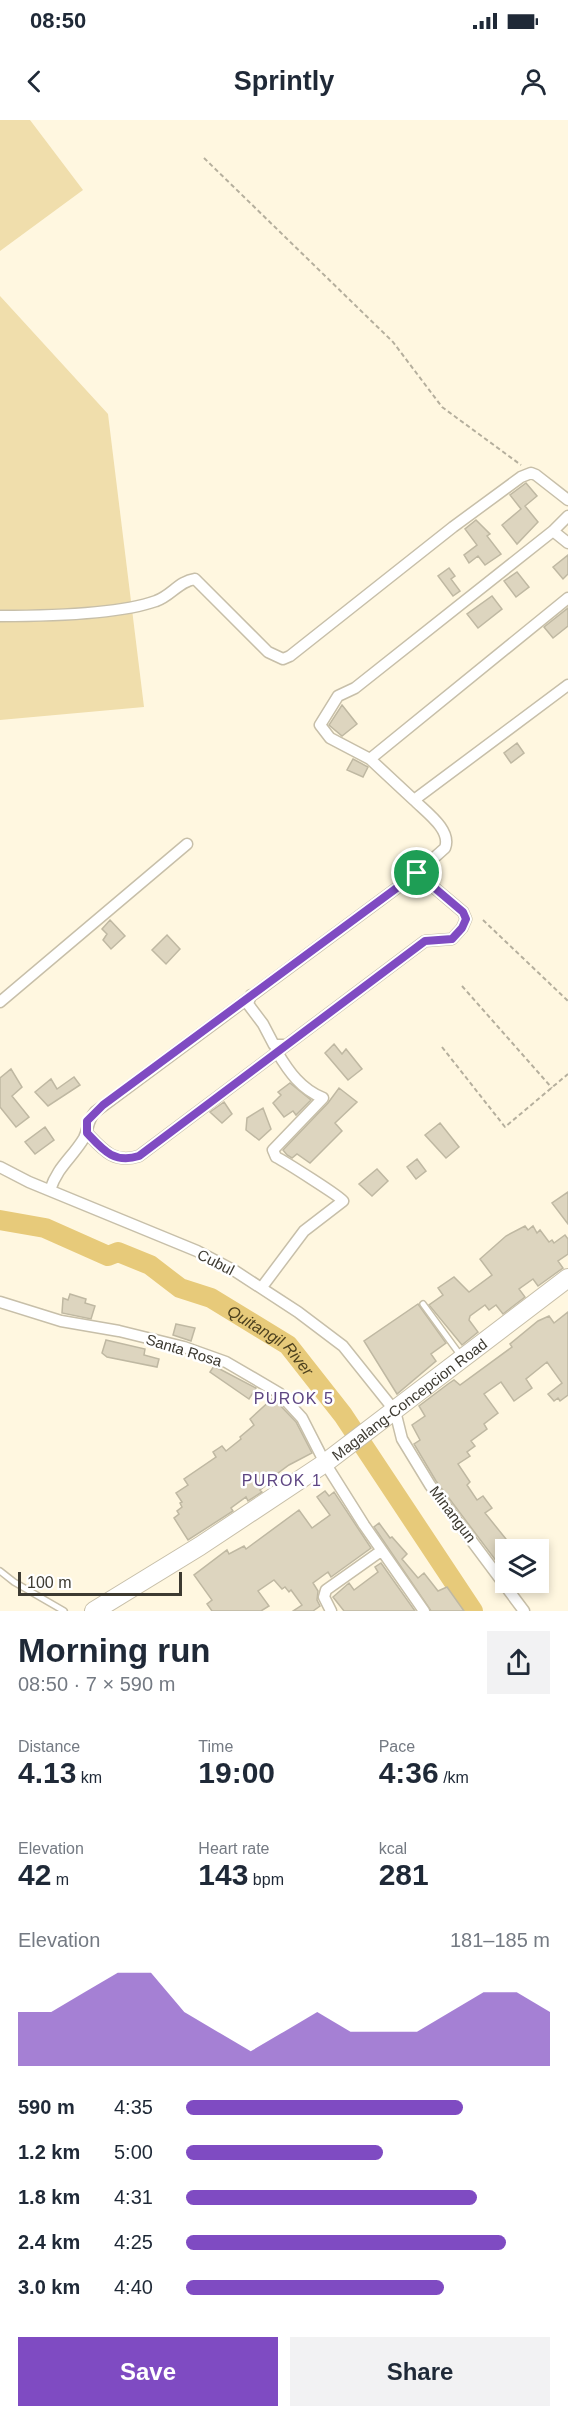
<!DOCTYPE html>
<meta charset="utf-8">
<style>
body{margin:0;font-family:Helvetica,sans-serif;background:#f2f2f3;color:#1f2937;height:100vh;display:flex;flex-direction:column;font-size:22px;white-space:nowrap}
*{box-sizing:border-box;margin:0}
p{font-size:20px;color:#747a83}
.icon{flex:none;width:33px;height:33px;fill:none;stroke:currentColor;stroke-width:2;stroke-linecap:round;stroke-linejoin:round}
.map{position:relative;height:1491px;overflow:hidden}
.sheet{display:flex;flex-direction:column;background:#fff;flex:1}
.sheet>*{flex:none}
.tools{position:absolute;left:495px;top:1419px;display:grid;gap:12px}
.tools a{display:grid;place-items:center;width:54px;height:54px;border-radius:0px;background:#fff;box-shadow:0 3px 9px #0003;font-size:30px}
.scale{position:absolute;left:18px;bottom:15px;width:164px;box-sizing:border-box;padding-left:6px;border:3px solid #3d3a31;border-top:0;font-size:16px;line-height:21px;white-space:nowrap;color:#3d3a31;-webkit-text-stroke:4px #fff;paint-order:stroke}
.pin{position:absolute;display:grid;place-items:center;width:51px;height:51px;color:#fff;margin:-26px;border:3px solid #fff;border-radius:50%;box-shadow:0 2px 6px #0007}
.round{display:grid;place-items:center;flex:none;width:63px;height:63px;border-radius:0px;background:#f2f2f3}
.summary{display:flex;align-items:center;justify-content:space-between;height:102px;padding:0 18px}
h1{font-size:33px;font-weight:700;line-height:45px}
.metrics{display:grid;grid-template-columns:repeat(3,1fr);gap:9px;height:102px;padding:6px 18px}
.metrics div{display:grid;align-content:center}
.metrics b{font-size:30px;font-weight:700}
.metrics small{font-size:16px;font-weight:400}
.metrics p{font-size:16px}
.chart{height:168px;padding:12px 18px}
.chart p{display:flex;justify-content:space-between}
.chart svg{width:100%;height:108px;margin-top:6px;fill:#7f4bc2;opacity:.7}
.primary-button{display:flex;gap:12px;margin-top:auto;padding:12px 18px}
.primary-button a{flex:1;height:69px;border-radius:0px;background:#7f4bc2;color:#fff;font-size:24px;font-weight:700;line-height:69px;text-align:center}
.primary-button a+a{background:#f2f2f3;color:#1f2937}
ul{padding:0 18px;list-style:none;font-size:20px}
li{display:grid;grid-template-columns:96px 72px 1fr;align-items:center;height:45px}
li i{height:15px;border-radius:8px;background:#7f4bc2}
.status{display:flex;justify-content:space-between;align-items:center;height:42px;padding:0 30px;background:#fff;direction:ltr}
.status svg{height:16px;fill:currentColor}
header{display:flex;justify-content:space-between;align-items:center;height:78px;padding:0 18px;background:#fff;font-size:27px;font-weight:700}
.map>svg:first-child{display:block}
</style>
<div class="status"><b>08:50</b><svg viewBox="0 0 49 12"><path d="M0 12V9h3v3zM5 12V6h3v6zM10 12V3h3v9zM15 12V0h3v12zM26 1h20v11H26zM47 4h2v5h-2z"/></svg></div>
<header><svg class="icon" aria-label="back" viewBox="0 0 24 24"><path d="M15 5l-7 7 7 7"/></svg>Sprintly<svg class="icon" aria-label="person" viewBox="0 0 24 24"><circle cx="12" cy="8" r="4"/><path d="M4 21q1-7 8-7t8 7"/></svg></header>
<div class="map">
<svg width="568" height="1491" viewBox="0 0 568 1491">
<rect width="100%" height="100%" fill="#fff7e0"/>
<path fill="#f0deac" d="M0,0H30L83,70L0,131Z
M0,176L108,294L144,587L0,600Z"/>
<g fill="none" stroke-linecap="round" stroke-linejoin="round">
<path stroke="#e7ca7a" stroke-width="20" id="s1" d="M0,1100L45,1108L108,1136L118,1132L150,1145L180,1168L211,1178L288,1225L343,1295L473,1491"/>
</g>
<path fill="#ddd5bf" stroke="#bfb8a2" stroke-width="1.5" d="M526,363L537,376L525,386L538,402L517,424L502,405L521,389L510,375Z
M476,400L490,414L487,416L501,434L485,445L478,436L469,443L464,435L477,425L465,409Z
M568,435V454L563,459L553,447Z
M449,448L455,456L451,459L460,471L453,476L438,456Z
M517,452L529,467L516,477L504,461Z
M492,476L502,489L478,508L467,494Z
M568,488V506L553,518L544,507Z
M342,585L357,604L342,616L329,605Z
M517,623L524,633L511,643L504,633Z
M353,639L368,647L363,657L347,650Z
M110,800L125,816L111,829L103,820L107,814L102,809Z
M167,815L180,829L166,844L152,830Z
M334,924L342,934L346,929L362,949L348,960L325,933Z
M11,949L22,967L12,976L29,997L16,1007L0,987V958Z
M74,957L80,965L48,986L35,972L51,959L57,969Z
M290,963L311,980L296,995L293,991L284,997L273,983L281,975L278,972Z
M339,968L357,982L335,1003L342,1011L310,1043L297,1034L292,1038L287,1035L283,1030L328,983Z
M224,982L232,994L222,1003L210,992Z
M263,988L271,1009L259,1020L246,1010L247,998Z
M440,1003L459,1027L446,1038L425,1015Z
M45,1007L54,1020L35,1034L25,1022Z
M417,1039L426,1051L416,1059L407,1047Z
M377,1049L388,1061L372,1076L359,1064Z
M568,1072V1104L552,1083Z
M525,1106L528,1110L533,1106L537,1113L540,1110L549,1122L552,1120L554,1123L565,1115L568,1119V1134L558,1141L563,1148L538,1166L533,1159L519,1169L525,1177L503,1194L496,1185L489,1190L485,1185L470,1196L469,1200L478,1212L462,1225L429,1185L443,1175L438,1168L454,1157L469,1172L492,1155L480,1139L506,1116Z
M70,1174L86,1179L85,1183L95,1186L91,1199L62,1193L63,1178L68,1180Z
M418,1184L446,1223L431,1234L436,1241L397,1274L364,1221Z
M568,1192V1275L560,1281L558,1278L554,1281L548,1274L562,1263L547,1242L526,1259L532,1268L514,1281L501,1262L484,1274L498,1293L484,1304L487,1309L471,1321L475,1326L467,1332L470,1336L458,1344L470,1362L467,1365L477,1380L483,1376L492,1388L485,1393L506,1419V1454L436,1361L414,1324L420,1320L412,1305L425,1296L419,1286L448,1264L454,1260L460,1265L512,1227L510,1224L538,1201L549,1196L554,1203Z
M176,1204L195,1208L191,1221L173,1215Z
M106,1220L145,1229L144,1235L159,1239L157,1247L107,1237L102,1233Z
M214,1246L256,1268L249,1279L210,1252Z
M273,1278L296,1302L312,1333L289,1345L270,1359L272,1361L260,1370L262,1372L248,1381L246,1377L231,1388L233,1391L188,1420L174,1398L179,1394L177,1391L182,1387L180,1383L182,1382L176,1373L188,1365L184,1359L216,1337L213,1332L222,1326L226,1331L241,1319L240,1317L254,1305L250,1299Z
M325,1371L329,1376L334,1372L371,1428L331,1457L328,1452L313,1463L318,1471L317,1480L320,1486L313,1491H293L302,1485L291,1470L289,1472L285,1467L282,1469L274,1460L258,1471L269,1486L261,1491H212L207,1484L212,1480L194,1455L227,1430L229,1434L244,1426L246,1429L299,1390L312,1408L330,1395L317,1377Z
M379,1403L390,1418L392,1417L407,1434L402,1439L418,1458L424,1453L438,1471L447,1467L464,1491H431L374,1407Z
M381,1443L415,1491H344L333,1477L349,1463L354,1470L378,1452L375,1447Z"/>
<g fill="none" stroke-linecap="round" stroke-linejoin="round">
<g stroke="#c7bfa9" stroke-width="8">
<path id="service" d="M423,1184L461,1236
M0,1451L14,1462L64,1491"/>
</g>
<g stroke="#c7bfa9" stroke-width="13">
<path id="minor" d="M568,396L553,411L355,568L338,576L320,605L330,618L370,639L414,680L568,565
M553,411L568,423
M0,496C42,496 117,495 156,481C171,476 179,461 195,459L268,532L283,539L290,536L453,407L521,357L531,353L536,355L568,380
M370,639L568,478
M251,875L248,884L263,904L274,925H286
M0,882L187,724
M87,1013C103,1030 114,1044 139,1036L425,821L452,819L462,808L466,799L463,792L417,753
M0,1047L29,1062L197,1131L235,1151L298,1192L343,1226L395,1291L402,1319L430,1365L524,1491
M50,1070C58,1046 72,1038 84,1018C89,1008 87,1001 95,992L417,753L445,728C452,710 426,692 414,680
M262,1167L304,1111L343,1081C341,1077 284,1041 276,1037L273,1030L323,978C301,969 289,952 277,932
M0,1182L61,1201L119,1211L184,1227L226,1242L279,1273L302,1298L325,1343L364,1405L424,1491
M331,1491L324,1477L326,1470L381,1431"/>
</g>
<g stroke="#c7bfa9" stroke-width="20">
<g id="primary">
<path id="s2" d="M94,1491L200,1426L325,1343L568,1158"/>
</g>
</g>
<path stroke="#b5af9d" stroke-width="2" stroke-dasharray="4.5 3" stroke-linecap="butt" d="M204,38L393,222L442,287L521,345
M483,800L568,881
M462,866L552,968
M442,927L505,1007L568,954"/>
<use href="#service" stroke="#fff" stroke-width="5"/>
<use href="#minor" stroke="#fff" stroke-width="10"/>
<use href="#primary" stroke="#fff" stroke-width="18"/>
</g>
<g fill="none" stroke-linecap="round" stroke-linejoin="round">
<g stroke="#fff" stroke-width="12">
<path id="route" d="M417,753L463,792L466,799L462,808L452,819L425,821L139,1036C114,1044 103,1030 87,1013V1001L103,985Z"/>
</g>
<use href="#route" stroke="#7f4bc2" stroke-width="8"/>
</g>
<g text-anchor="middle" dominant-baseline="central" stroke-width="5" stroke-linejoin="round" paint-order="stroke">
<g font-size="15" fill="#3d3a31" stroke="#fff">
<text transform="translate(216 1142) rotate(27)">Cubul</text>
<text transform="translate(184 1230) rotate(17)">Santa Rosa</text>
<text stroke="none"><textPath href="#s2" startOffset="380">Magalang-Concepcion Road</textPath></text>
<text transform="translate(453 1394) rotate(53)">Minangun</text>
</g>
<g font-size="16" font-style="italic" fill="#4d411e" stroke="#fff">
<text stroke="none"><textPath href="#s1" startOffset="304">Quitangil River</textPath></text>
</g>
<g font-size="16" letter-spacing="1.5" fill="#5e4683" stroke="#fff">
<text x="294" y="1278">PUROK 5</text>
<text x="282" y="1360">PUROK 1</text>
</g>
</g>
</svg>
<div class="tools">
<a><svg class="icon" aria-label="layers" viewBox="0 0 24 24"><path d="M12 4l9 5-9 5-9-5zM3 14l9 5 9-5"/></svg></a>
</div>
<div class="scale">100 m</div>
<div class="pin" style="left:417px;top:753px;background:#1e9e55"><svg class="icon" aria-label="arrive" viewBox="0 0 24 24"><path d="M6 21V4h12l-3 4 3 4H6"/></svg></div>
</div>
<section class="sheet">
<div class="summary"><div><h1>Morning run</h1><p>08:50 · 7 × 590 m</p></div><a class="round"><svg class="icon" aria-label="share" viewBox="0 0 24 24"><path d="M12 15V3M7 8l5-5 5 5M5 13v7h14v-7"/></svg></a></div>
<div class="metrics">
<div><p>Distance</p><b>4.13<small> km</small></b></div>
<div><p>Time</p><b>19:00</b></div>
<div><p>Pace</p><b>4:36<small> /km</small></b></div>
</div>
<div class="metrics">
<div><p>Elevation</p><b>42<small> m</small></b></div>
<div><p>Heart rate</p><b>143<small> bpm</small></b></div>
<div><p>kcal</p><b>281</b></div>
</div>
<div class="chart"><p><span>Elevation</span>181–185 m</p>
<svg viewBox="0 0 160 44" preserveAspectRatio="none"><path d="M0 44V22L10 22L20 14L30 6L40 6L50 22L60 30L70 38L80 30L90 22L100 30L110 30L120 30L130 22L140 14L150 14L160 22V44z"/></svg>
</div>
<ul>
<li><b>590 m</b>4:35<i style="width:76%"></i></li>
<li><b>1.2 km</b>5:00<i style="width:54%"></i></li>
<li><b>1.8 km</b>4:31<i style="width:80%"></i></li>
<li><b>2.4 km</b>4:25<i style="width:88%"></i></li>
<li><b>3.0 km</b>4:40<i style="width:71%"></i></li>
</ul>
<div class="primary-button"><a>Save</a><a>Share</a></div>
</section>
